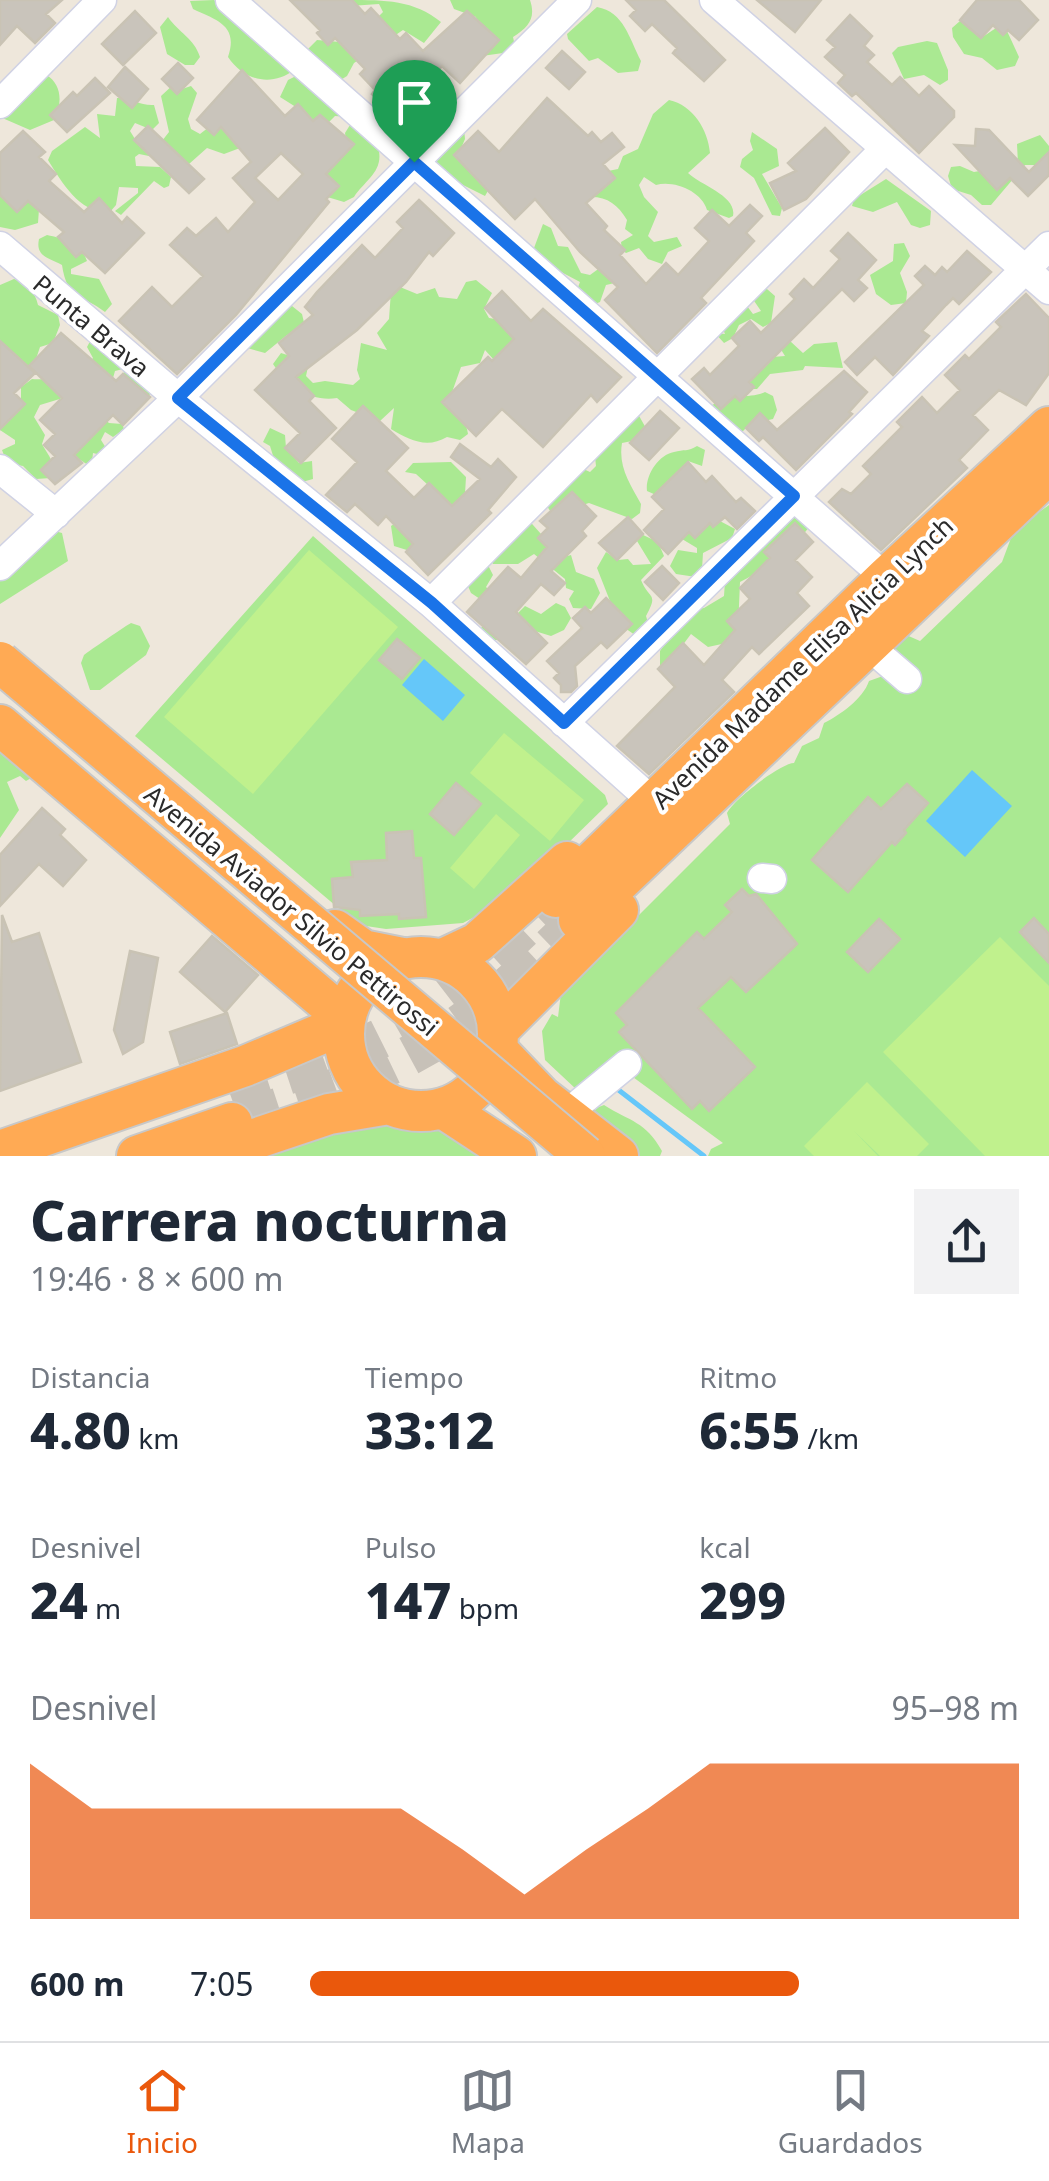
<!DOCTYPE html>
<html lang="es">
<meta charset="utf-8">
<style>
body{margin:0;font-family:"Noto Sans",sans-serif;background:#f2f2f3;color:#1f2937;height:100vh;display:flex;flex-direction:column;font-size:38px;white-space:nowrap}
*{box-sizing:border-box;margin:0}
p{font-size:32px;color:#747a83}
.icon{flex:none;width:55px;height:55px;fill:none;stroke:currentColor;stroke-width:2;stroke-linecap:round;stroke-linejoin:round}
.map{position:relative;height:1156px;overflow:hidden}
.panel{display:flex;flex-direction:column;background:#fff;flex:1}
.panel>*{flex:none}
.pin{position:absolute;display:grid;place-items:center;width:85px;height:85px;color:#fff;margin:-102px -42px;border-radius:50% 50% 50% 0;rotate:-45deg;box-shadow:0 0 10px #0007}
.pin .icon{rotate:45deg}
.round{display:grid;place-items:center;flex:none;width:105px;height:105px;border-radius:0px;background:#f2f2f3}
.summary{display:flex;align-items:center;justify-content:space-between;height:170px;padding:0 30px}
h1{font-size:55px;font-weight:800;line-height:75px}
.stats{display:grid;grid-template-columns:repeat(3,1fr);gap:15px;height:170px;padding:10px 30px}
.stats div{display:grid;align-content:center}
.stats b{font-size:50px;font-weight:800}
.stats small{font-size:28px;font-weight:400}
.stats p{font-size:28px}
.chart{height:280px;padding:20px 30px}
.chart p{display:flex;justify-content:space-between}
.chart svg{width:100%;height:180px;margin-top:10px;fill:#ea580c;opacity:.7}
ul{padding:0 30px;list-style:none;font-size:32px}
li{display:grid;grid-template-columns:160px 120px 1fr;align-items:center;height:75px}
li i{height:25px;border-radius:12px;background:#ea580c}
.tabs{display:flex;justify-content:space-around;align-items:center;height:140px;border-top:2px solid #e0e1e3;background:#fff;font-size:28px;color:#747a83}
.tabs a{display:grid;justify-items:center;gap:5px}
.tabs .current{color:#ea580c}
.map>svg:first-child{display:block}
</style>
<div class="map">
<svg width="1049" height="1156" viewBox="0 0 1049 1156">
<rect width="100%" height="100%" fill="#eee7db"/>
<path fill="#aae992" d="M214,0L294,70C272,87 244,81 228,57C239,25 216,20 193,9L190,1Z
M349,0C385,0 414,0 441,22L424,43L403,30L354,63L347,76L339,81L304,53L317,40L340,42L370,25L383,12L379,4L350,6Z
M450,0H530C536,18 529,27 513,37L516,51L482,56L476,17L454,9Z
M597,7C624,12 629,38 641,61L638,71L618,73L598,58L589,61L568,39L567,34Z
M168,17C179,33 194,38 200,57L194,65H185L167,54L160,27Z
M960,21L978,27L984,36L999,26L1007,31L1019,57L1015,66L997,70L982,58L964,54L953,37L952,28Z
M927,41L937,43L948,70V80L940,85L924,75L904,79L892,53L898,47Z
M428,74L445,87L447,105L431,129L413,144L373,110L375,102L391,109L399,130L415,126L429,98Z
M46,75C63,84 62,106 54,120L30,130L0,117Z
M296,76L349,117L335,116L328,123L284,126L299,109L280,97L288,80Z
M174,84L182,89L191,86L197,93L188,119L191,129L200,134L222,117L240,148L224,154L207,148L189,164L139,154L135,157L136,166L160,167L171,177L169,186L164,188L154,181L121,215L115,211L138,193V188L119,187L116,205L110,212C80,214 63,184 48,160L52,151L85,127L100,138L97,114L115,116L117,98C131,97 140,106 154,105L159,123L152,130L135,123L130,131L140,147L158,146L169,132L161,96Z
M669,100C693,105 708,130 710,153L688,173C702,186 737,196 733,216L729,218L707,210C702,192 675,180 656,185L644,177L639,185L644,197L658,212L648,236L654,242L677,237L682,246L668,252L662,264L648,259L639,248L626,253L622,250L621,242L633,235L625,229L627,220C618,205 608,197 591,197L608,171L618,169L623,156L638,149L653,114Z
M350,125L378,147C385,171 365,180 354,197L344,202L324,196L322,177L348,151L345,133Z
M464,129L465,139L459,153L489,189L485,196L455,181L430,160Z
M752,132L777,149L779,166L762,174L782,208L780,216L772,215L754,178L740,167L742,159L753,150L750,141Z
M1040,135L1049,146V157L1041,165H1025L991,205H982L971,195L952,189L948,176L951,167L960,166L974,172L1018,164L1017,144Z
M886,179L931,211L930,225L920,228L911,225L897,202L873,212L852,206L854,199Z
M27,191L39,209L38,223L15,230L0,227V194Z
M543,224L551,228L558,246L568,247L581,273L590,275L601,267L619,282L606,285L600,302L595,304L577,290L580,282L531,256Z
M47,235C65,239 80,242 87,261L71,269V274L99,279L112,304L105,312C82,294 67,300 62,265C50,258 35,257 39,239Z
M904,243L910,256L900,273L907,292L906,303L891,305L876,294L870,275L893,261L894,244Z
M14,279C27,283 35,292 38,305L58,315L60,325L53,343L40,347L34,365H14L0,397V285Z
M476,280L492,293L484,309L489,318L508,321L519,335L494,360L485,350L480,363L461,367L451,395L467,429L468,434L460,440L447,437C427,449 409,440 391,429L394,408L380,421L351,410L337,398C311,402 288,387 273,364L281,353L309,362L306,376L313,383L325,381L353,385L360,379L357,370L361,343L387,350L377,333L389,319L391,291L400,287L417,294L435,288L439,297L457,299L466,282Z
M760,283L775,296L771,323L763,327L751,319L739,325L733,338L724,343L715,333L725,334L722,327L747,306L753,314L761,311L750,295Z
M287,302L302,314L306,331L287,335L265,353L247,348Z
M96,330L156,389L148,396L128,389L123,369L115,371L102,417L109,423L122,424L124,429L113,437L105,432L101,440L106,448L101,455L93,453L92,462L88,465L73,455L63,398L40,405L34,417L45,435L42,444C48,456 57,462 51,478L36,479L23,466L7,463L2,450L15,444V440L0,430V410L16,413L21,409V387L32,379C49,381 82,372 93,358L87,347Z
M790,341L803,353L814,344L837,342L843,368L805,366L803,370L770,374L757,389H747L745,368L767,365L772,357L785,356L780,348Z
M765,392L773,396L777,410L773,419L750,424L740,434L711,406C732,391 747,400 765,392Z
M638,414L647,430L642,439L622,443C618,467 630,484 641,504L640,513L632,519L589,503L552,514L547,506L570,463L590,472L596,466L595,457Z
M270,428L285,435L286,448L299,463L312,461L313,479L302,482L275,462L270,446L263,442Z
M697,446L705,450L702,466L688,461L675,474V484L656,495L647,491C645,476 658,455 674,452C684,449 688,452 697,446Z
M451,462L466,477L465,494L410,551L394,546L391,526C410,514 412,497 428,485L416,474L405,472L413,463Z
M1049,505V1156H708L711,1149L723,1143L611,1061L577,1090L545,1060L542,1031L552,1014L558,1017L561,993L730,824L727,813C733,800 781,763 794,763L802,746L819,738L824,723C840,715 863,699 869,681L883,676L889,652L904,634L920,641L1002,562L1014,530Z
M805,512L810,526C791,551 768,567 740,582L738,629L731,642L708,647L691,634L667,666H660V651L688,610L704,608L724,596L725,581L761,519Z
M525,516L541,534L553,560L571,555L576,572L594,579L600,593L591,609L573,608L569,599L574,591L566,588L565,579L534,554L518,564H493L489,556Z
M718,520L735,529L732,538L703,553L702,569L696,577L676,574L670,566L678,550L697,553V548L682,539L683,534Z
M51,530L62,533L68,561L0,604V553L5,542Z
M641,534L658,542L664,556L641,580C649,600 659,592 646,616L649,626L635,635L619,624L597,568L606,552L618,560L628,559L633,565L651,564L637,541Z
M313,536L605,795L608,804L514,896L463,923L386,929L366,926L349,917L135,736Z
M487,563L493,575L486,587L515,616L525,606L541,614L556,603L565,607L571,618L564,630L551,636L525,628L499,640H490L480,630L485,621L483,601L471,593L467,584Z
M131,623L140,626L150,646L146,655L100,690H90L81,663L84,655C89,651 127,625 131,623Z
M0,741L33,777L26,781L20,776L7,782L19,810L0,838Z
M604,1105C631,1122 645,1121 662,1151L660,1156H631L586,1112Z
M375,1115L453,1126L497,1156H227Z"/>
<path fill="#c0f18d" d="M309,550L398,627L253,794L164,717Z
M504,733L584,800L550,841L470,773Z
M496,814L520,835L474,889L450,868Z
M1000,937L1049,986V1156H985L883,1052Z
M867,1082L929,1144L917,1156H880L854,1131L878,1156H814L804,1146Z"/>
<path fill="#65c7f9" d="M424,659L465,695L443,721L402,685Z
M972,770L1012,806L965,857L926,821Z"/>
<g fill="none" stroke-linecap="round" stroke-linejoin="round">
<path stroke="#65c7f9" stroke-width="5" d="M616,1088L704,1156"/>
</g>
<path fill="#c9c4bb" stroke="#c9c3b4" stroke-width="2.5" fill-rule="evenodd" d="M0,0H62L46,14L55,23L35,43L17,26L0,45Z
M290,0H352L365,14L371,8L400,39L406,33L423,51L467,11L499,40L460,83L442,66L422,88L434,98L409,129L372,94L375,90L360,74L365,69L335,38L328,45L317,33L320,30Z
M626,0H664L725,60L704,81L673,53L677,48L652,24L645,31L630,16L636,10Z
M757,0H821L795,32Z
M977,0H1019L1038,20L1019,40L1008,30L1003,35L993,25L981,38L960,20Z
M135,11L156,33L123,65L102,44Z
M850,15L872,36L864,46L874,55L867,62L892,85L900,77L919,96L929,86L954,111V117L919,153L856,93L852,96L838,83L845,75L825,57L835,47L827,40Z
M562,51L585,72L569,89L546,68Z
M178,63L193,78L177,94L162,79Z
M125,67L148,89L132,108L108,87Z
M242,70L285,116L298,104L313,121L320,115L354,144L326,174L339,186L326,199L329,202L236,315L177,374L119,321L152,287L172,307L203,276L170,245L187,228L196,236L216,218L228,232L255,202L233,178L251,162L221,127L214,135L197,120ZM281,153L303,174L278,200L255,178Z
M95,78L110,93L67,132L50,115L73,92L77,96Z
M547,98L588,136L592,132L601,142L612,133L624,147L603,164L615,178L586,203L607,226L604,230L625,250L620,255L646,284L666,263L678,275L709,241L695,228L712,210L729,226L750,205L762,216L746,233L754,241L701,298L706,303L657,353L605,300L618,287L580,252L535,199L515,219L454,155L478,131L499,152Z
M148,126L204,179L189,193L134,140Z
M825,128L849,152L806,199L784,210L770,183L796,171L788,163Z
M976,129L989,130L1029,172L1049,152V175L1028,196L1010,178L997,190L955,145L975,146Z
M23,131L45,152L39,157L56,174L49,181L84,212L99,198L122,223L127,217L144,233L105,273L82,252L76,257L58,237L64,232L28,201L17,212L0,195V153Z
M419,200L454,233L433,256L429,252L406,282L357,330L296,377L314,396L309,401L336,428L301,463L285,448L300,433L255,390L289,356L279,343L313,315L305,307L317,292L362,245L375,258L403,228L397,222Z
M848,233L876,260L858,280L867,288L854,301L842,289L749,382L754,387L740,401L735,396L721,409L692,379L704,368L710,375L739,346L732,338L750,321L761,333L795,299L790,294L804,279L813,288L840,259L831,251Z
M967,251L991,272L959,304L953,298L946,305L922,331L929,336L893,375L875,357L857,375L845,362L924,285L915,276L925,266L935,275L942,267L947,272Z
M502,291L531,321L543,309L621,377L597,402L591,395L543,447L502,409L476,436L442,402L488,357L492,361L514,339L485,308Z
M1026,294L1049,318V373L1026,405L999,390L973,415L988,430L959,460L967,468L881,550L829,502L842,489L851,494L871,474L863,466L902,427L897,422L922,397L937,413L960,390L945,375L965,355L969,359L1001,327L996,322Z
M61,333L116,381L123,374L150,397L123,425L113,415L74,455L82,463L55,484L41,470L55,456L44,445L55,434L40,420L62,398L29,366Z
M0,341L35,373L14,393L25,404L0,429Z
M844,371L867,392L849,412L852,414L796,470L763,437L759,441L746,428L760,413L777,430Z
M363,406L408,448L386,471L414,498L429,483L452,506L480,479L451,457L460,444L491,467L498,459L516,477L488,510L491,513L428,575L406,552L413,544L386,516L378,525L355,504L347,512L326,495L357,462L332,439Z
M660,411L679,428L649,460L630,443Z
M688,462L706,482L712,476L736,502L741,498L755,511L737,529L725,517L713,527L710,523L695,538L689,532L668,554L644,530L664,509L652,497Z
M572,492L596,516L582,531L586,536L551,571L565,583L554,595L541,584L516,612L547,643L526,664L467,612L508,567L521,578L547,547L538,538L548,528L540,521Z
M628,517L643,534L617,560L599,543Z
M795,523L813,542L795,560L812,577L797,593L809,606L759,654L752,647L722,680L734,692L649,774L617,746L675,687L658,669L683,643L704,665L735,630L727,621L750,599L740,588L770,558L764,552Z
M662,566L679,583L663,600L645,582Z
M606,598L632,624L607,648L601,642L575,666L577,686L571,692H561V685L554,678L559,673L547,661L582,628L573,618L585,607L591,613Z
M397,639L420,658L402,679L379,660Z
M456,783L481,804L454,835L430,814Z
M907,784L928,803L904,830L906,833L895,845L892,842L848,892L812,860L868,797L881,809Z
M42,808L65,829L60,835L86,860L63,886L39,864L0,906V855Z
M412,831L414,858H421L426,917L399,919V914L360,916V910L334,907L332,879L353,877L351,862L387,860L386,833Z
M742,889L749,896L756,894L797,944L746,992L731,977L698,1008L755,1067L709,1111L700,1101L692,1109L619,1032L627,1025L616,1013L697,932L704,939L732,912L725,905Z
M2,915L12,942L39,933L81,1062L0,1091Z
M1034,918L1049,934V963L1020,932Z
M879,919L900,939L868,972L847,952Z
M212,936L258,975L225,1012L180,972Z
M130,951L158,958L143,1042L123,1054L114,1030Z
M227,1013L237,1044L180,1064L170,1032Z"/>
<g fill="none" stroke-linecap="round" stroke-linejoin="round">
<path stroke="#c7c1b8" stroke-width="40" stroke-dasharray="40 20" stroke-linecap="butt" d="M230,1094C285,1074 345,1059 396,1030C457,995 505,945 556,897
M241,1120C298,1101 359,1083 412,1054C476,1020 527,970 579,920"/>
<g stroke="#d0d2e4" stroke-width="31">
<path id="minor" d="M230,0L886,578
M714,0L1049,290
M0,104L102,0
M0,246L178,398L431,603L642,792
M0,469L56,514
M0,566L178,398L577,0
M431,603L884,150
M878,654L907,679
M564,723L1049,246
M762,878L772,879
M565,1115L627,1064"/>
</g>
<g stroke="#c8c8c8" stroke-width="44">
<path id="highway" d="M0,725L345,1018
M556,897L886,578L1049,427
M579,920L1049,473
M335,930L363,950L403,958
M344 1034a77 77 0 1 1 154 0a77 77 0 1 1-154 0Z
M443,959L477,943L567,862
M498,1030L618,910
M497,1050L542,1097L618,1156
M443,1108L516,1156
M0,1151L245,1066L344,1024
M137,1156L232,1123
M204,1156L329,1114L389,1104"/>
</g>
<use href="#minor" stroke="#fff" stroke-width="28"/>
<use href="#highway" stroke="#ffaa54" stroke-width="40"/>
<g stroke="#c8c8c8" stroke-width="44" stroke-linecap="butt">
<path id="highway-bridge" d="M0,662L585,1156"/>
</g>
<use href="#highway-bridge" stroke="#ffaa54" stroke-width="40"/>
</g>
<g fill="none" stroke-linecap="round" stroke-linejoin="round">
<g stroke="#fff" stroke-width="20">
<path id="route" d="M414,162L794,496L564,723L432,603L178,398Z"/>
</g>
<use href="#route" stroke="#1a73e8" stroke-width="12"/>
</g>
<g text-anchor="middle" dominant-baseline="central" stroke-width="8" stroke-linejoin="round" paint-order="stroke">
<g font-size="25" fill="#2a2a2a" stroke="#fff">
<text transform="translate(92 325) rotate(40)">Punta Brava</text>
<text transform="translate(802 662) rotate(-44)">Avenida Madame Elisa Alicia Lynch</text>
<text transform="translate(292 910) rotate(40)">Avenida Aviador Silvio Pettirossi</text>
</g>
</g>
</svg>
<div class="pin" style="left:414px;top:162px;background:#1e9e55"><svg class="icon" aria-label="arrive" viewBox="0 0 24 24"><path d="M6 21V4h12l-3 4 3 4H6"/></svg></div>
</div>
<section class="panel">
<div class="summary"><div><h1>Carrera nocturna</h1><p>19:46 · 8 × 600 m</p></div><a class="round"><svg class="icon" aria-label="share" viewBox="0 0 24 24"><path d="M12 15V3M7 8l5-5 5 5M5 13v7h14v-7"/></svg></a></div>
<div class="stats">
<div><p>Distancia</p><b>4.80<small> km</small></b></div>
<div><p>Tiempo</p><b>33:12</b></div>
<div><p>Ritmo</p><b>6:55<small> /km</small></b></div>
</div>
<div class="stats">
<div><p>Desnivel</p><b>24<small> m</small></b></div>
<div><p>Pulso</p><b>147<small> bpm</small></b></div>
<div><p>kcal</p><b>299</b></div>
</div>
<div class="chart"><p><span>Desnivel</span>95–98 m</p>
<svg viewBox="0 0 160 44" preserveAspectRatio="none"><path d="M0 44V6L10 17L20 17L30 17L40 17L50 17L60 17L70 27L80 38L90 27L100 17L110 6L120 6L130 6L140 6L150 6L160 6V44z"/></svg>
</div>
<ul>
<li><b>600 m</b>7:05<i style="width:69%"></i></li>
</ul>
</section>
<nav class="tabs">
<a class="current"><svg class="icon" aria-label="home" viewBox="0 0 24 24"><path d="M3 11l9-7 9 7M6 9v11h12V9"/></svg>Inicio</a>
<a><svg class="icon" aria-label="map" viewBox="0 0 24 24"><path d="M3 6l6-2 6 2 6-2v14l-6 2-6-2-6 2zM9 4v14M15 6v14"/></svg>Mapa</a>
<a><svg class="icon" aria-label="saved" viewBox="0 0 24 24"><path d="M7 4h10v16l-5-4-5 4z"/></svg>Guardados</a>
</nav>
